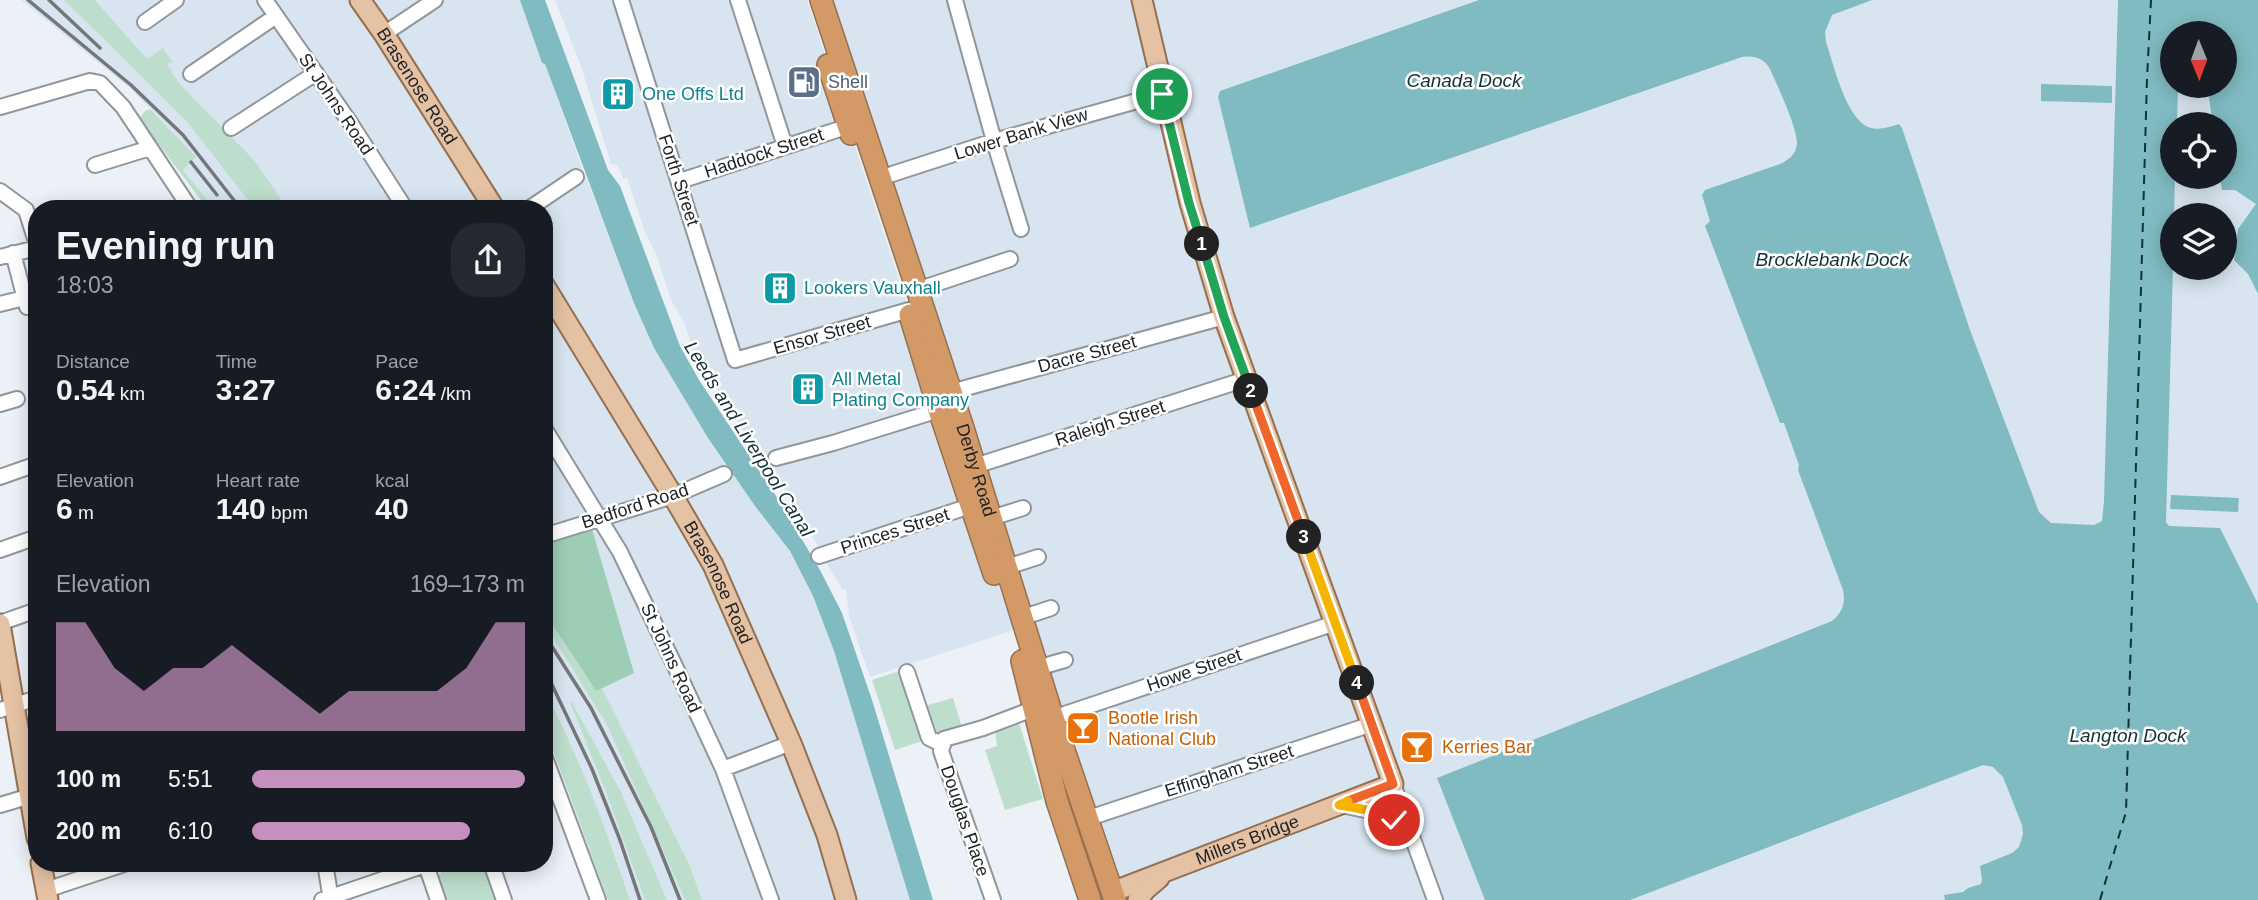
<!DOCTYPE html>
<meta charset="utf-8">
<style>
body{margin:0;font-family:Arial,sans-serif;background:#242831;color:#f1f3f6;height:100vh;display:flex;flex-direction:column;font-size:26px;white-space:nowrap}
*{box-sizing:border-box;margin:0}
p{font-size:23px;color:#9ea1a6}
.icon{flex:none;width:38px;height:38px;fill:none;stroke:currentColor;stroke-width:2;stroke-linecap:round;stroke-linejoin:round}
.map{position:relative;flex:1;overflow:hidden}
.sheet{position:absolute;left:28px;top:200px;width:525px;height:672px;display:flex;flex-direction:column;background:#171b24;border-radius:28px;box-shadow:0 4px 18px #0003}
.sheet>*{flex:none}
.needle{width:46px;rotate:179deg}
.buttons{position:absolute;left:2160px;top:21px;display:grid;gap:14px}
.buttons a{display:grid;place-items:center;width:77px;height:77px;border-radius:50%;background:#171b24;box-shadow:0 4px 18px #0003;font-size:35px}
.pin{position:absolute;display:grid;place-items:center;width:60px;height:60px;color:#fff;margin:-30px;border:4px solid #fff;border-radius:50%;box-shadow:0 2px 7px #0007}
.km{position:absolute;width:35px;height:35px;margin:-18px;border-radius:50%;background:#222;color:#fff;font-size:19px;line-height:35px;text-align:center}
.round{display:grid;place-items:center;flex:none;width:74px;height:74px;border-radius:28px;background:#242831}
.overview{display:flex;align-items:center;justify-content:space-between;height:119px;padding:0 28px}
h1{font-size:38px;font-weight:600;line-height:52px}
.metrics{display:grid;grid-template-columns:repeat(3,1fr);gap:10px;height:119px;padding:7px 28px}
.metrics div{display:grid;align-content:center}
.metrics b{font-size:30px;font-weight:600}
.metrics small{font-size:19px;font-weight:400}
.metrics p{font-size:19px}
.chart{height:196px;padding:14px 28px}
.chart p{display:flex;justify-content:space-between}
.chart svg{width:100%;height:126px;margin-top:7px;fill:#c590bd;opacity:.7}
ul{padding:0 28px;list-style:none;font-size:23px}
li{display:grid;grid-template-columns:112px 84px 1fr;align-items:center;height:52px}
li i{height:18px;border-radius:9px;background:#c590bd}
.map>svg:first-child{display:block}
</style>
<div class="map">
<svg width="2258" height="900" viewBox="0 0 2258 900">
<rect width="100%" height="100%" fill="#ebf1f7"/>
<path fill="#d8e5f0" fill-rule="evenodd" d="M21,0H64L187,122L254,208H214L183,170L195,157L131,89Z
M95,0H520L542,63L545,64L584,173L654,348L708,438L755,506L790,551L813,596L834,651L910,900H702L690,866L602,688L633,673L591,530L544,545V208H287L256,162L179,83L166,63L173,62L164,49L147,59Z
M555,0H807L909,310L970,506L1014,630L870,677L849,616L846,589L843,590L825,561L818,546L775,472L753,447L693,351L685,324L671,300L656,254L645,232L627,178L623,179L618,165L611,164L581,66Z
M821,0H2118L2119,10L2177,96L2178,86H2207L2213,124H2172V177H2220L2223,190H2235L2257,204L2238,229L2234,260L2248,274L2258,294V900H1115ZM2172,215H2224V268H2172Z
M544,623L607,725L685,900H667L621,792L572,702L570,704L607,795L645,900H630L611,845L585,781L544,689Z"/>
<path fill="#bedecd" d="M64,0H95L147,59L163,48L173,62L167,64L179,83L256,162L287,208H254L187,122Z
M146,110H151L196,157L183,170L214,208H207L142,122L140,117Z
M544,612L596,691L602,688L690,866L702,900H685L607,725L544,623Z
M902,670L925,740L895,750L872,680Z
M544,689C579,756 606,829 630,900H608L544,726Z
M953,698L962,727L930,737L921,707Z
M572,702L621,792L667,900H645L607,795L570,703Z
M1019,723L1043,799L1005,810L985,750L997,746L995,730Z
M453,863H487L500,900H443L436,880L445,865Z"/>
<path fill="#9dcdb5" d="M592,529L634,673L596,691L544,612V545Z"/>
<path fill="#81bbc2" d="M520,0H545L608,170L620,186L680,346L699,380L778,499L820,570L842,613L872,700L933,900H910L834,651L813,596L790,551L755,506L708,438L654,348L634,303L545,64L542,63Z
M1479,0H1872L1832,15L1825,32L1826,42C1834,65 1846,121 1871,128C1880,130 1890,127 1899,124L1902,128L1970,330L2039,512L2051,523L2094,525L2102,521L2104,501L2118,0H2258V294L2248,274L2234,260L2238,229L2256,204L2235,190H2222L2220,177H2224V124H2213L2207,86H2224V33H2172V86H2178L2177,124H2172V177H2175L2174,215H2172L2173,268L2166,522L2169,526L2220,528L2258,604V900H1945L1944,895L1963,892L1968,888L1981,884L1982,880L1980,866L2012,853L2019,847L2023,834L2022,825L2003,777L1993,767L1983,765L1630,900H1485L1437,778L1832,621C1842,613 1846,603 1843,590L1798,470L1799,465L1784,423H1780L1705,226L1710,221L1702,195L1705,190L1780,164C1789,160 1796,154 1797,144C1798,129 1777,85 1770,69C1764,58 1754,55 1742,57L1250,228L1218,97L1220,91Z
M2041,84L2112,86V103L2041,101Z
M2171,495L2239,498L2238,512L2170,509Z"/>
<g fill="none" stroke-linecap="round" stroke-linejoin="round">
<path stroke="#133235" stroke-width="2" stroke-dasharray="9 7" stroke-linecap="butt" d="M2100,900L2126,812L2147,79L2151,0"/>
<g stroke="#90969b" stroke-width="18">
<path id="minor" d="M265,0L351,124L405,208
M621,0L735,360L909,310
M738,0L785,146
M955,0L994,141L1021,229
M145,22L176,0
M384,34L435,0
M191,74L276,16
M0,107L90,81L100,83L123,107L190,208
M231,128L316,73
M95,165L150,148
M880,178L994,141L1162,94
M680,181L849,126
M0,191L26,210L37,245
M530,208L576,177
M13,253L27,307
M0,257L37,248
M917,290L1010,259
M0,304L24,298
M951,392L1224,317
M0,404L17,399
M544,428L620,552L674,664L723,769L771,900
M776,458L833,443L939,410
M975,466L1246,379
M0,477L37,464
M991,518L1023,508
M544,536L673,496L724,474
M0,550L37,537
M819,556L970,506
M1007,567L1038,557
M1021,618L1051,608
M0,623L37,610
M1037,668L1065,660
M907,672L929,738L943,745
M0,710L37,698
M1053,718L1335,623
M544,755L598,900
M723,769L791,743
M1393,784L1435,900
M0,805L37,794
M1341,805L1380,813L1409,831
M1086,819L1372,724
M325,863L331,900
M491,863L504,900
M426,865L438,900
M46,890L127,863
M322,900L431,863
M993,900L941,751L944,739L983,728L1033,709"/>
</g>
<g stroke="#947050" stroke-width="23">
<g id="major">
<path id="s1" d="M360,0L384,34L494,208"/>
<path id="s2" d="M544,285L673,496L713,565L791,743L827,835L846,900"/>
<path d="M0,624L37,838"/>
<path d="M41,863L48,900"/>
<path id="s3" d="M1112,892L1393,784L1224,317L1190,203L1142,0"/>
<path d="M1138,900L1145,890L1159,878"/>
</g>
</g>
<g stroke="#947050" stroke-width="24">
<g id="highway">
<path id="s4" d="M821,0L963,428L1053,718L1115,900"/>
<path d="M828,65L851,134"/>
<path d="M910,315L939,410L994,574"/>
<path d="M1022,661L1057,801L1090,900"/>
</g>
</g>
<use href="#minor" stroke="#fff" stroke-width="14"/>
<use href="#major" stroke="#e5c2a4" stroke-width="19"/>
<use href="#highway" stroke="#d39a68" stroke-width="21"/>
<path stroke="#73777a" stroke-width="3.5" d="M28,0L131,85L183,135L240,208
M49,0L100,48
M191,162L217,195
M544,634L591,708L651,827L680,900
M544,668L592,769L620,840L640,900"/>
</g>
<g fill="none" stroke-linecap="round" stroke-linejoin="round">
<g stroke="#fff" stroke-width="14">
<path id="split-1" d="M1162,94L1189,203L1202,244"/>
</g>
<g stroke="#fff" stroke-width="14">
<path id="split-2" d="M1202,244L1224,317L1251,391"/>
</g>
<g stroke="#fff" stroke-width="14">
<path id="split-3" d="M1251,391L1304,537"/>
</g>
<g stroke="#fff" stroke-width="14">
<path id="split-4" d="M1304,537L1357,683"/>
</g>
<g stroke="#fff" stroke-width="14">
<path id="split-5" d="M1348,801L1393,784L1357,683"/>
</g>
<g stroke="#fff" stroke-width="14">
<path id="split-6" d="M1348,801L1339,805C1359,808 1376,811 1394,820"/>
</g>
<use href="#split-1" stroke="#22a559" stroke-width="9"/>
<use href="#split-2" stroke="#22a559" stroke-width="9"/>
<use href="#split-3" stroke="#f0652b" stroke-width="9"/>
<use href="#split-4" stroke="#f5b400" stroke-width="9"/>
<use href="#split-5" stroke="#f0652b" stroke-width="9"/>
<use href="#split-6" stroke="#f5b400" stroke-width="9"/>
</g>
<defs>
<g id="fuel-square" transform="scale(1.75)"><rect x="-9" y="-9" width="18" height="18" rx="4" fill="#5c6f8a" stroke="#fff"/><path d="M-5.5-6h7V0h2V4h1.3V-2.5L3-4.5l.8-.8L6-3V5H2.5V1h-1V6h-7ZM-4.2-4.7v3.2H.2V-4.7Z" fill="#fff"/></g>
<g id="building-square" transform="scale(1.75)"><rect x="-9" y="-9" width="18" height="18" rx="4" fill="#0f9aa8" stroke="#fff"/><path d="M-4-6H4V6H1V3H-1V6H-4ZM-2.5-4.3h1.7v1.8h-1.7ZM.8-4.3h1.7v1.8H.8ZM-2.5-1h1.7V.8h-1.7ZM.8-1h1.7V.8H.8Z" fill="#fff"/></g>
<g id="bar-square" transform="scale(1.75)"><rect x="-9" y="-9" width="18" height="18" rx="4" fill="#e8710a" stroke="#fff"/><path d="M-6-5H6L.8 .8V4.5H3.5V6h-7V4.5H-.8V.8Z" fill="#fff"/></g>
</defs>
<g fill-rule="evenodd">
<use href="#fuel-square" x="804" y="82"/>
<use href="#building-square" x="618" y="94"/>
<use href="#building-square" x="780" y="288"/>
<use href="#building-square" x="808" y="389"/>
<use href="#bar-square" x="1083" y="728"/>
<use href="#bar-square" x="1417" y="747"/>
</g>
<g text-anchor="middle" dominant-baseline="central" stroke-width="5" stroke-linejoin="round" paint-order="stroke">
<g font-size="18" fill="#4e5e75" stroke="#fff" text-anchor="start">
<text x="828" y="82">Shell</text>
</g>
<g font-size="18" fill="#1e2123" stroke="#fff">
<text stroke="none"><textPath href="#s1" startOffset="103">Brasenose Road</textPath></text>
<text transform="translate(336 104) rotate(56)">St Johns Road</text>
<text transform="translate(1021 134) rotate(-17)">Lower Bank View</text>
<text transform="translate(764 153) rotate(-18)">Haddock Street</text>
<text transform="translate(679 180) rotate(72)">Forth Street</text>
<text transform="translate(822 335) rotate(-16)">Ensor Street</text>
<text transform="translate(1087 354) rotate(-15)">Dacre Street</text>
<text transform="translate(1110 423) rotate(-18)">Raleigh Street</text>
<text stroke="none"><textPath href="#s4" startOffset="495">Derby Road</textPath></text>
<text transform="translate(635 506) rotate(-18)">Bedford Road</text>
<text transform="translate(895 531) rotate(-18)">Princes Street</text>
<text stroke="none"><textPath href="#s2" startOffset="345">Brasenose Road</textPath></text>
<text transform="translate(671 658) rotate(65)">St Johns Road</text>
<text transform="translate(1194 670) rotate(-19)">Howe Street</text>
<text transform="translate(1229 771) rotate(-18)">Effingham Street</text>
<text transform="translate(965 821) rotate(71)">Douglas Place</text>
<text stroke="none"><textPath href="#s3" startOffset="145">Millers Bridge</textPath></text>
</g>
<g font-size="18" fill="#0d838f" stroke="#fff" text-anchor="start">
<text x="642" y="94">One Offs Ltd</text>
<text x="804" y="288">Lookers Vauxhall</text>
<text x="832" y="379">All Metal<tspan x="832" dy="21">Plating Company</tspan></text>
</g>
<g font-size="18" fill="#c56008" stroke="#fff" text-anchor="start">
<text x="1108" y="718">Bootle Irish<tspan x="1108" dy="21">National Club</tspan></text>
<text x="1442" y="747">Kerries Bar</text>
</g>
<g font-size="19" font-style="italic" fill="#133235" stroke="#fff">
<text x="1464" y="80">Canada Dock</text>
<text x="1832" y="259">Brocklebank Dock</text>
<text transform="translate(749 439) rotate(58)">Leeds and Liverpool Canal</text>
<text x="2128" y="735">Langton Dock</text>
</g>
</g>
</svg>
<div class="buttons">
<a><svg class="needle" viewBox="-14 -14 28 28"><path d="M0-13l5 13h-10z" fill="#e53935"/><path d="M0 13l5-13h-10z" fill="#9ea1a6"/></svg></a>
<a><svg class="icon" aria-label="locate" viewBox="0 0 24 24"><circle cx="12" cy="12" r="6"/><path d="M12 2v4M12 18v4M2 12h4M18 12h4"/></svg></a>
<a><svg class="icon" aria-label="layers" viewBox="0 0 24 24"><path d="M12 4l9 5-9 5-9-5zM3 14l9 5 9-5"/></svg></a>
</div>
<div class="pin" style="left:1162px;top:94px;background:#1e9e55"><svg class="icon" aria-label="arrive" viewBox="0 0 24 24"><path d="M6 21V4h12l-3 4 3 4H6"/></svg></div>
<div class="pin" style="left:1394px;top:820px;background:#d93025"><svg class="icon" aria-label="check" viewBox="0 0 24 24"><path d="M5 12l5 5 9-10"/></svg></div>
<b class="km" style="left:1202px;top:244px">1</b>
<b class="km" style="left:1251px;top:391px">2</b>
<b class="km" style="left:1304px;top:537px">3</b>
<b class="km" style="left:1357px;top:683px">4</b>
<section class="sheet">
<div class="overview"><div><h1>Evening run</h1><p>18:03</p></div><a class="round"><svg class="icon" aria-label="share" viewBox="0 0 24 24"><path d="M12 15V3M7 8l5-5 5 5M5 13v7h14v-7"/></svg></a></div>
<div class="metrics">
<div><p>Distance</p><b>0.54<small> km</small></b></div>
<div><p>Time</p><b>3:27</b></div>
<div><p>Pace</p><b>6:24<small> /km</small></b></div>
</div>
<div class="metrics">
<div><p>Elevation</p><b>6<small> m</small></b></div>
<div><p>Heart rate</p><b>140<small> bpm</small></b></div>
<div><p>kcal</p><b>40</b></div>
</div>
<div class="chart"><p><span>Elevation</span>169–173 m</p>
<svg viewBox="0 0 160 44" preserveAspectRatio="none"><path d="M0 44V6L10 6L20 22L30 30L40 22L50 22L60 14L70 22L80 30L90 38L100 30L110 30L120 30L130 30L140 22L150 6L160 6V44z"/></svg>
</div>
<ul>
<li><b>100 m</b>5:51<i style="width:100%"></i></li>
<li><b>200 m</b>6:10<i style="width:80%"></i></li>
</ul>
</section>
</div>
